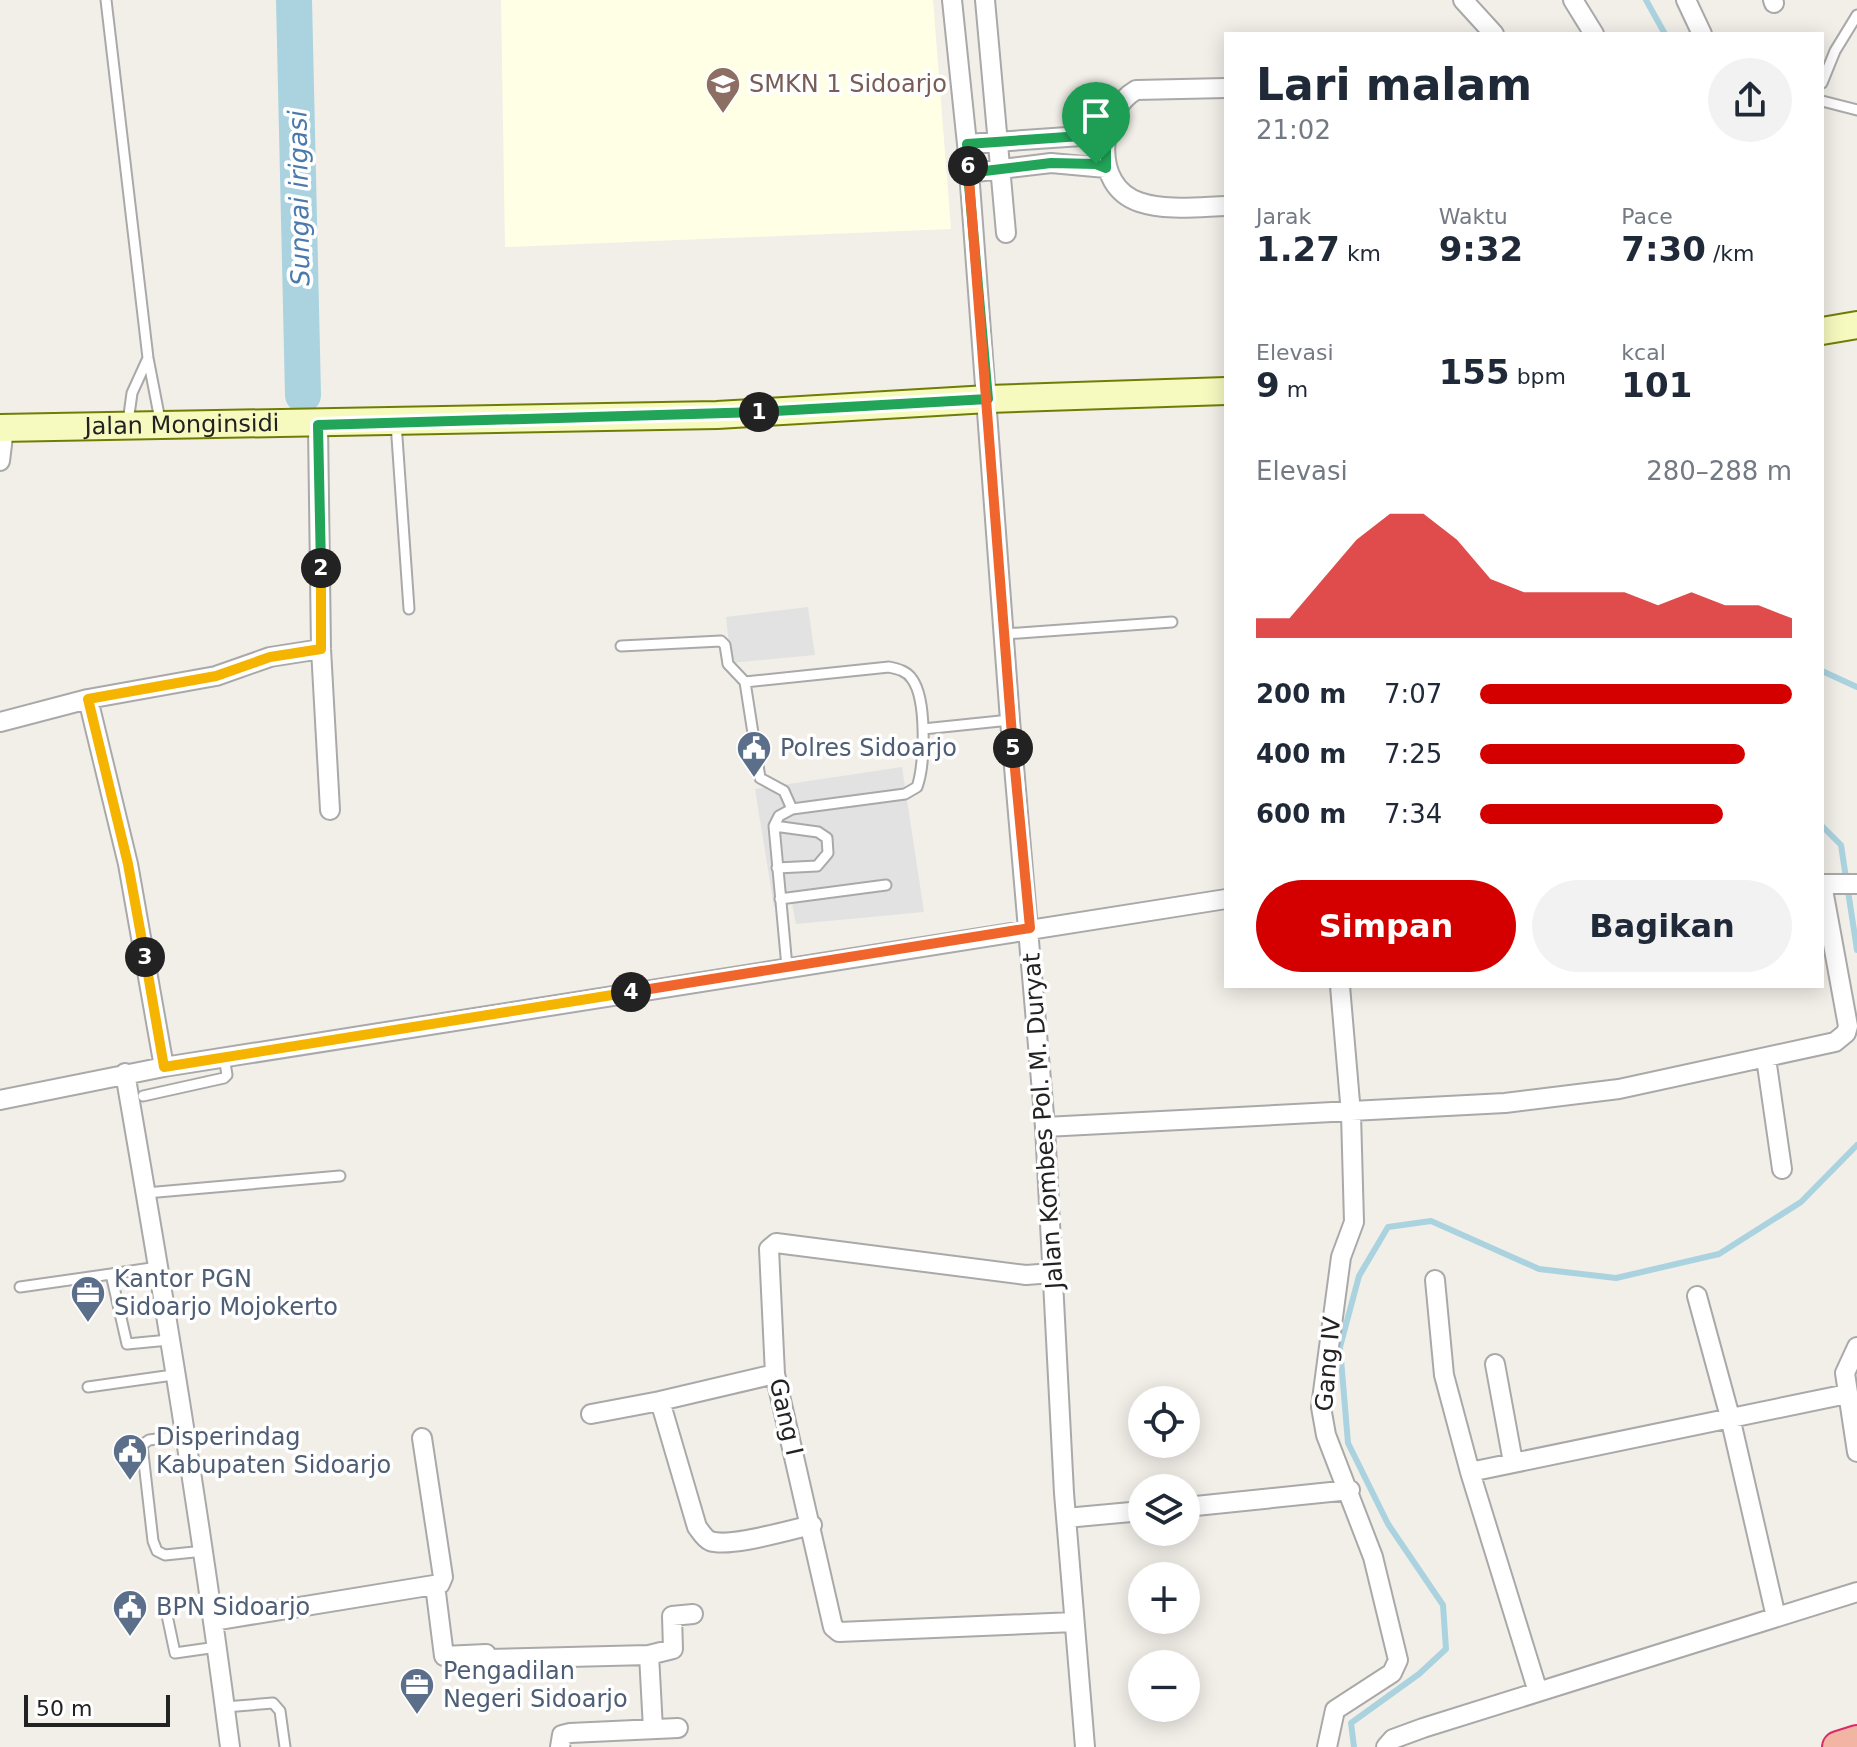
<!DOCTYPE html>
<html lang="id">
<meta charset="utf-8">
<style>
body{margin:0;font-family:"DejaVu Sans",sans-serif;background:#f2f2f3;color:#1f2937;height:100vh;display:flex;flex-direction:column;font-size:30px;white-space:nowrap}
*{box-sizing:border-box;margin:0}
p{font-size:26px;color:#747a83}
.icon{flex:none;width:44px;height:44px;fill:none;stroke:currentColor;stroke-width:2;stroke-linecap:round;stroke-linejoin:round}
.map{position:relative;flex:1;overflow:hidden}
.side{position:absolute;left:1224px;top:32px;width:600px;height:956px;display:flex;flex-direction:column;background:#fff;border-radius:0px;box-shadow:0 4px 20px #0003}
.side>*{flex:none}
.buttons{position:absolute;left:1128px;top:1386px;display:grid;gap:16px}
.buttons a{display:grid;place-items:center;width:72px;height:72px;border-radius:50%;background:#fff;box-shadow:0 4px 20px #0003;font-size:40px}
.scale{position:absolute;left:24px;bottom:20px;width:146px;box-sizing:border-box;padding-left:8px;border:4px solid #222;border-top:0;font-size:22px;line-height:28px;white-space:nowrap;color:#222;-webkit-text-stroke:6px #fff;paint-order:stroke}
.pin{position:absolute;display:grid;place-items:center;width:68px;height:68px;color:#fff;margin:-82px -34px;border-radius:50% 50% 50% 0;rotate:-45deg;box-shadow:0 0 8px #0007}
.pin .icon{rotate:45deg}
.km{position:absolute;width:40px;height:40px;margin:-20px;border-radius:50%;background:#222;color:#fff;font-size:22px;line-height:40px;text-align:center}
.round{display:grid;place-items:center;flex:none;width:84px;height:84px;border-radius:42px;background:#f2f2f3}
.summary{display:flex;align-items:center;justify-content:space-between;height:136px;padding:0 32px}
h1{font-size:44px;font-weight:700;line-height:60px}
.stats{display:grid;grid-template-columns:repeat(3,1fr);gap:12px;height:136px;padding:8px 32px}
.stats div{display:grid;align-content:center}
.stats b{font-size:34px;font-weight:700}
.stats small{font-size:22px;font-weight:400}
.stats p{font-size:22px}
.chart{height:224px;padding:16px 32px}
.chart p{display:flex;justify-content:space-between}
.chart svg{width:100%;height:144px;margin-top:8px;fill:#d40000;opacity:.7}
.primary-button{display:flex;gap:16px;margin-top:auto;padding:16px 32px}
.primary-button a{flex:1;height:92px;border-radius:48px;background:#d40000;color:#fff;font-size:32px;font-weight:700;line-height:92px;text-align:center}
.primary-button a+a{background:#f2f2f3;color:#1f2937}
ul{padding:0 32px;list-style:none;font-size:26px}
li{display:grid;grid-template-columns:128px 96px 1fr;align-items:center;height:60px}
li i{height:20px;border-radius:10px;background:#d40000}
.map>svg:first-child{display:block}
</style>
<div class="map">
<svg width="1857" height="1747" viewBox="0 0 1857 1747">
<rect width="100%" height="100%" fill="#f2efe9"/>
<path fill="#ffffe5" d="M501,0H933L951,229L505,247Z"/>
<path fill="#e2e2e2" d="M808,607L815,655L731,663L726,617Z
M902,767L924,912L796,924L792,903L774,907L755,789Z"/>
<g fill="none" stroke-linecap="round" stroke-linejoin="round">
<path stroke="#aad3df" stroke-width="6" d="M1646,0L1665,34
M1822,671L1857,687
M1822,826L1841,845L1857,950
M1354,1747L1351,1723L1419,1674L1446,1649L1443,1605L1388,1524L1348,1443L1340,1347L1359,1276L1388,1227L1431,1221L1539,1269L1616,1278L1719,1254L1801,1202L1857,1145"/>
<path stroke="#aad3df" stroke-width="36" d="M294,0L303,395"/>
<g stroke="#a9a9a9" stroke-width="13">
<path id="service" d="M106,0L148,358L161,425
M1822,83L1835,51L1857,15
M1822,101L1857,110
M128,422L132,393L148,358
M396,423L409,609
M1004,634L1172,622
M621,646L721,641L725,645L728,664L745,682L889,667C898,669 907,671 912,679C927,699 925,765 917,787L905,794L792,809L779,816L774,826L787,967
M745,682L760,778L784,791L792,809
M923,729L1010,720
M774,826L818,832L827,838L828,853L817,866L777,868
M780,899L886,885
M143,1096L224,1078L227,1075L224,1057
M146,1193L340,1176
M111,1274L158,1267
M20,1287L111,1274L127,1344L169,1340
M88,1387L173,1375
M187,1435L149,1440L142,1445L153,1541L157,1551L165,1555L204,1551
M164,1601L175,1653L217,1647
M225,1707L273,1703L280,1711L285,1747"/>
</g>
<g stroke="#a9a9a9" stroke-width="22">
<path id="minor" d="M952,0L967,144L1010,720L1045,1127L1064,1493L1085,1747
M985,0L1006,233
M1463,0L1494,34
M1573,0L1594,34
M1686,0L1702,34
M1773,0L1774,3
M1226,88L1136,90C1098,112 1091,186 1139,202C1166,211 1197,207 1226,206
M967,144L1096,135L1106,129
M968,173L1051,163L1106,168
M318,425L321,649L330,810
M0,461L4,428
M88,699L128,864L164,1067
M0,722L88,699L216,676L270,657L321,649
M1766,1058L1782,1169
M125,1073C164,1298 201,1521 230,1747
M0,1100L164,1067L1226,899
M1045,1127L1505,1103L1619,1089L1835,1042L1846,1033L1848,1026L1822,884H1857
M1053,1273L1026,1275L776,1243L769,1249L775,1374L833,1627L839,1632L1074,1622
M1435,1280L1444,1375L1470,1472L1538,1692
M1697,1296L1730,1417L1776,1617
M1857,1347L1845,1373L1857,1452
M1495,1364L1513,1462
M775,1374L660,1401L697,1527C701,1532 704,1538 710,1541C730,1548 789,1530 812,1525
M591,1414L660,1401
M1470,1472L1847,1394
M1186,1507L1350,1490
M1066,1518L1142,1511
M435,1585L444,1656L486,1654L488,1659L649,1655L673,1649L672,1616L693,1614
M213,1621L440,1584L443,1577L422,1438
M649,1655L653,1729
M560,1747L562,1735L570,1733L678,1728
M1327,1747L1335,1710L1392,1673L1398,1660L1373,1557L1326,1435L1321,1407L1341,1257L1354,1222L1351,1114L1340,986
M1386,1747L1393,1739L1423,1728L1857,1592"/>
</g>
<g stroke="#707d05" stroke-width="30">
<g id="secondary">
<path d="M1822,331L1857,325"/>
<path id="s1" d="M0,428L717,415L988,399L1226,391"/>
</g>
</g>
<g stroke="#dc2a67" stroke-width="34">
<path id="trunk" d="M1838,1747L1857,1741"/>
</g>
<use href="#service" stroke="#fff" stroke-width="9"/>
<use href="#minor" stroke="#fff" stroke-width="18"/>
<use href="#secondary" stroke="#f7fabf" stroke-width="26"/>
<use href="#trunk" stroke="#f2b4a3" stroke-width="30"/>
</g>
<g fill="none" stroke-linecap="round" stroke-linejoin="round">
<g stroke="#fff" stroke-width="16">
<path id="split-1" d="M759,412L988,399L968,173L1051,163L1096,164"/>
</g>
<g stroke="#fff" stroke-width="16">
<path id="split-2" d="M321,568L318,425L759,412"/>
</g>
<g stroke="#fff" stroke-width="16">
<path id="split-3" d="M145,957L128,864L88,699L216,676L270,657L321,649V568"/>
</g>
<g stroke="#fff" stroke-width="16">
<path id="split-4" d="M145,957L164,1067L631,992"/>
</g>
<g stroke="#fff" stroke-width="16">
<path id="split-5" d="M631,992L1030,928L1013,748"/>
</g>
<g stroke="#fff" stroke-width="16">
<path id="split-6" d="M968,166L1013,748"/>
</g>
<g stroke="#fff" stroke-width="16">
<path id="split-7" d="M968,166L967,144L1096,135L1106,129V168L1096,164"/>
</g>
<use href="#split-1" stroke="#22a559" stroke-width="10"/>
<use href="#split-2" stroke="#22a559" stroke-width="10"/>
<use href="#split-3" stroke="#f5b400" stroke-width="10"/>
<use href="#split-4" stroke="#f5b400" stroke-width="10"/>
<use href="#split-5" stroke="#f0652b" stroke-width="10"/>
<use href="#split-6" stroke="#f0652b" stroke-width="10"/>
<use href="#split-7" stroke="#22a559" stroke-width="10"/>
</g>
<defs>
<g id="school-pin" transform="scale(1.8)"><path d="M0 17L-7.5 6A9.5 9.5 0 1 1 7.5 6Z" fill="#8d6e63" stroke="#fff"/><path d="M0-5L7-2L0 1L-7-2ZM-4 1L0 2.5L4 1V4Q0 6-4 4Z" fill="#fff"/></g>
<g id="civic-pin" transform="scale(1.8)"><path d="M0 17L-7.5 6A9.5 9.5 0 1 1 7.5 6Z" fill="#5c6f8a" stroke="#fff"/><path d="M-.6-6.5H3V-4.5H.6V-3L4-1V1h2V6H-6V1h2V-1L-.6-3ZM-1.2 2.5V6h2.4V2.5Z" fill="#fff"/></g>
<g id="office-pin" transform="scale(1.8)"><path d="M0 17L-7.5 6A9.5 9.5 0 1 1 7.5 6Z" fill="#5c6f8a" stroke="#fff"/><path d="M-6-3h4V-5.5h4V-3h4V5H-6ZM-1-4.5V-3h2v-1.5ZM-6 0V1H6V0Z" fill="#fff"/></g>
</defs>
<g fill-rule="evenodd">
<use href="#school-pin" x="723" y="84"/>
<use href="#civic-pin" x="754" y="748"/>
<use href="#office-pin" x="88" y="1293"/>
<use href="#civic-pin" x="130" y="1451"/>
<use href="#civic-pin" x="130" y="1607"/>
<use href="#office-pin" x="417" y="1685"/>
</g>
<g text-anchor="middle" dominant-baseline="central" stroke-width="7" stroke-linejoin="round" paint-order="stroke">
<g font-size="24" fill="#785e54" stroke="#fff" text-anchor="start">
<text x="749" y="84">SMKN 1 Sidoarjo</text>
</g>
<g font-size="24" fill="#222" stroke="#fff">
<text stroke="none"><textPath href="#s1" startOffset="182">Jalan Monginsidi</textPath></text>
<text transform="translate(1043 1121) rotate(-94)">Jalan Kombes Pol. M. Duryat</text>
<text transform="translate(1328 1364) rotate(-85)">Gang IV</text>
<text transform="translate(786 1417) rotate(77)">Gang I</text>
</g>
<g font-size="24" fill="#4e5e75" stroke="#fff" text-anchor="start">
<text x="780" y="748">Polres Sidoarjo</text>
<text x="114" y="1279">Kantor PGN<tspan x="114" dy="28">Sidoarjo Mojokerto</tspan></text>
<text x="156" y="1437">Disperindag<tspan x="156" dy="28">Kabupaten Sidoarjo</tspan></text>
<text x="156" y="1607">BPN Sidoarjo</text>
<text x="443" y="1671">Pengadilan<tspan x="443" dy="28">Negeri Sidoarjo</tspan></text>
</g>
<g font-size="26" font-style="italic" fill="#4a7aab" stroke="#fff">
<text transform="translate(299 198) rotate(-91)">Sungai irigasi</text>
</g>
</g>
</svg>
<div class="buttons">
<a><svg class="icon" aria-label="locate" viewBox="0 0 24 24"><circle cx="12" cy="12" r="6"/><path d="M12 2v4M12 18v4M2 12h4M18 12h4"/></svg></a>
<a><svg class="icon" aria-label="layers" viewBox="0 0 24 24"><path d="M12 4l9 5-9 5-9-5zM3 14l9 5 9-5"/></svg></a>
<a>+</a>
<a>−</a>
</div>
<div class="scale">50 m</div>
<div class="pin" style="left:1096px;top:164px;background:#1e9e55"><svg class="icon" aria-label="arrive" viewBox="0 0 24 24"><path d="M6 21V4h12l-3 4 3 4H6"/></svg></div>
<b class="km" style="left:759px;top:412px">1</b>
<b class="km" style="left:321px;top:568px">2</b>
<b class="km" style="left:145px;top:957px">3</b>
<b class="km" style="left:631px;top:992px">4</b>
<b class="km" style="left:1013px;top:748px">5</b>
<b class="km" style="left:968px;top:166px">6</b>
<section class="side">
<div class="summary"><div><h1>Lari malam</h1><p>21:02</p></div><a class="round"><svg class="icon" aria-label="share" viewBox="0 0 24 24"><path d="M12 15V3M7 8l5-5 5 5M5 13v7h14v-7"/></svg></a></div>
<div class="stats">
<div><p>Jarak</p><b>1.27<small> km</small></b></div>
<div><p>Waktu</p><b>9:32</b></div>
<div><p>Pace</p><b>7:30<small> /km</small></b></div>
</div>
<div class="stats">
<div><p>Elevasi</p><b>9<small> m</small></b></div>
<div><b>155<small> bpm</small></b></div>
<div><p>kcal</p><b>101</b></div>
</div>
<div class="chart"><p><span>Elevasi</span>280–288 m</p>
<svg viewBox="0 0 160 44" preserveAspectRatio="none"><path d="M0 44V38L10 38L20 26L30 14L40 6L50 6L60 14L70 26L80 30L90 30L100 30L110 30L120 34L130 30L140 34L150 34L160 38V44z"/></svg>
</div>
<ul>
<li><b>200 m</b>7:07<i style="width:100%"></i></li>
<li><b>400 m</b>7:25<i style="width:85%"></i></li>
<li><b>600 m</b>7:34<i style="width:78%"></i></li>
</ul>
<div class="primary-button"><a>Simpan</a><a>Bagikan</a></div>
</section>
</div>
